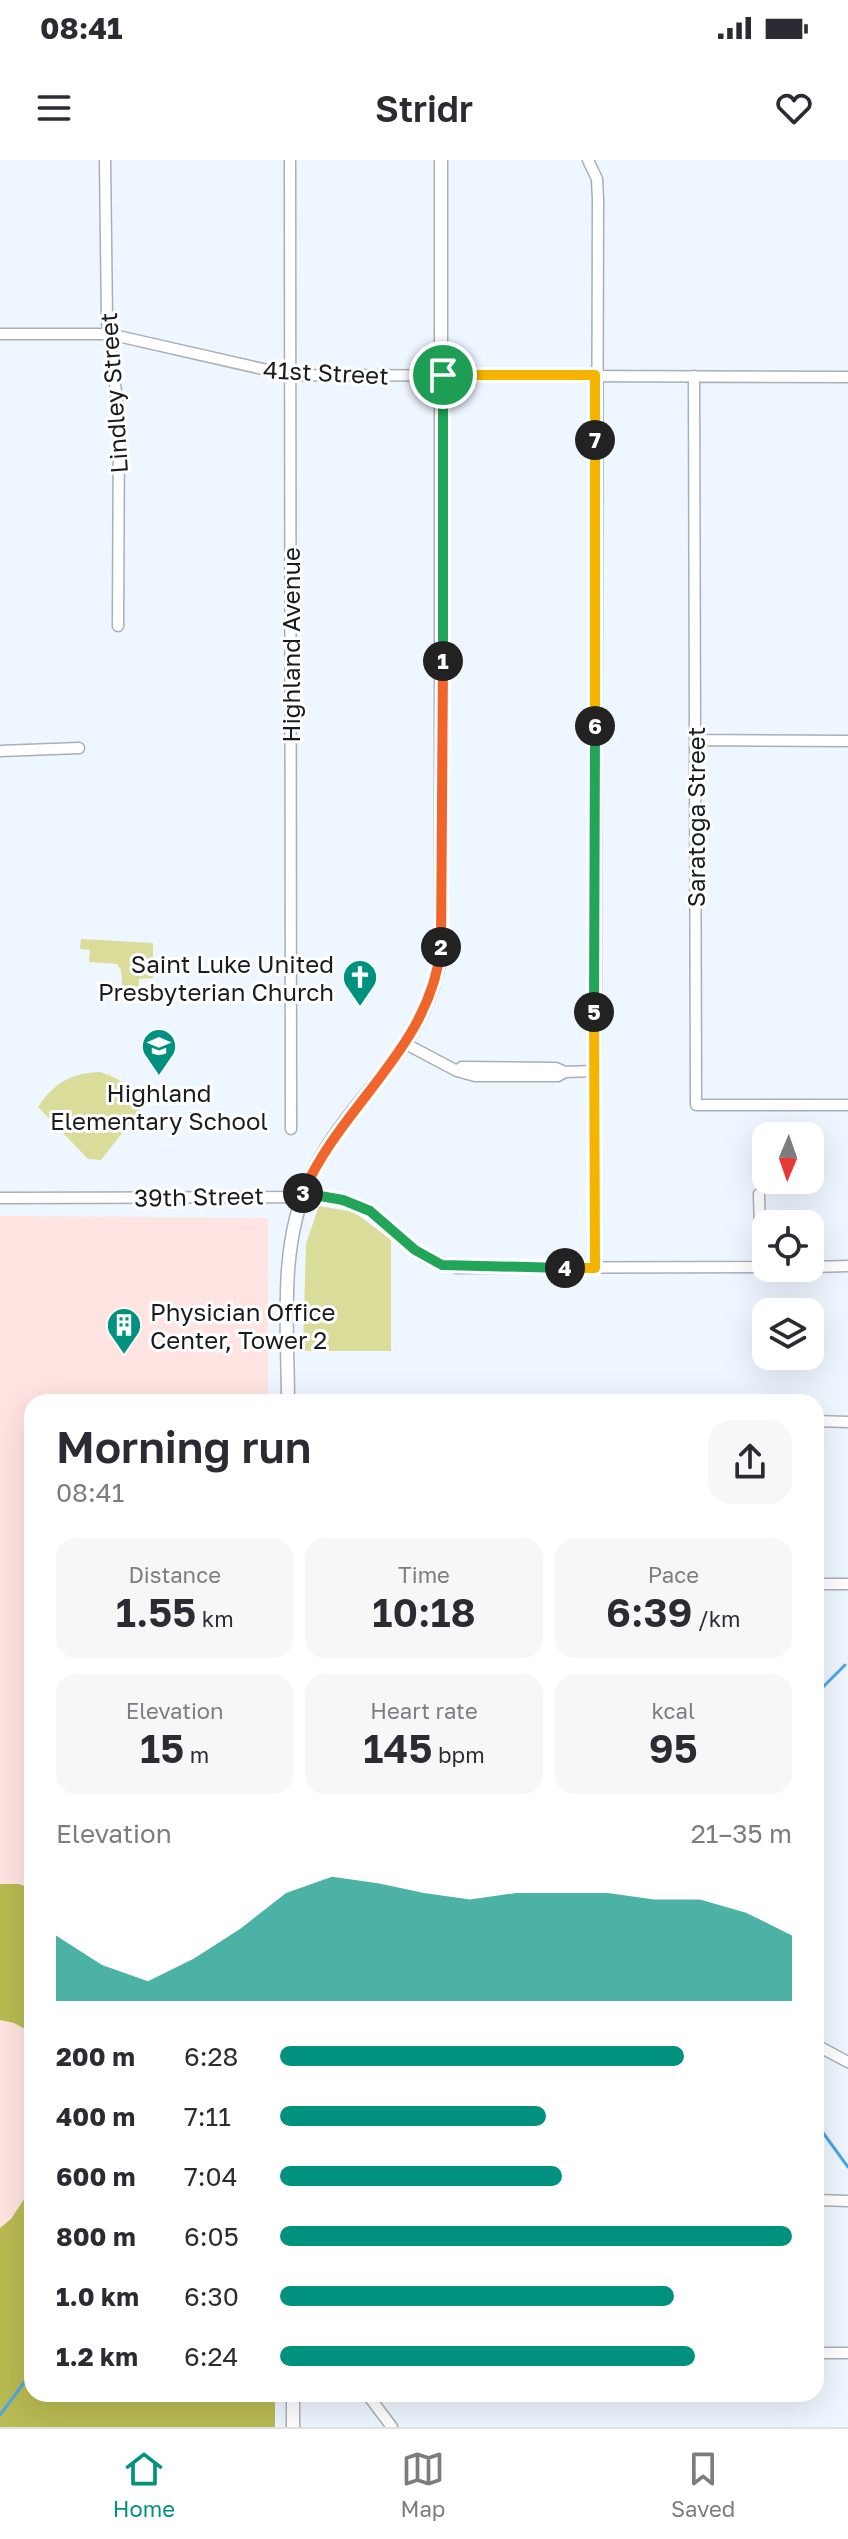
<!DOCTYPE html>
<meta charset="utf-8">
<style>
body{margin:0;font-family:"Golos Text",sans-serif;background:#f7f7f7;color:#2b2b33;height:100vh;display:flex;flex-direction:column;font-size:30px;white-space:nowrap}
*{box-sizing:border-box;margin:0}
p{font-size:26px;color:#7c7c81}
.icon{flex:none;width:44px;height:44px;fill:none;stroke:currentColor;stroke-width:2;stroke-linecap:round;stroke-linejoin:round}
.map{position:relative;flex:1;overflow:hidden}
.details{position:absolute;left:24px;top:1234px;width:800px;height:1008px;display:flex;flex-direction:column;background:#fff;border-radius:24px;box-shadow:0 8px 32px #0002}
.details>*{flex:none}
.needle{width:52px;rotate:182deg}
.controls{position:absolute;left:752px;top:962px;display:grid;gap:16px}
.controls a{display:grid;place-items:center;width:72px;height:72px;border-radius:16px;background:#fff;box-shadow:0 8px 32px #0002;font-size:40px}
.pin{position:absolute;display:grid;place-items:center;width:68px;height:68px;color:#fff;margin:-34px;border:4px solid #fff;border-radius:50%;box-shadow:0 2px 8px #0007}
.km{position:absolute;width:40px;height:40px;margin:-20px;border-radius:50%;background:#222;color:#fff;font-size:22px;line-height:40px;text-align:center}
.round{display:grid;place-items:center;flex:none;width:84px;height:84px;border-radius:24px;background:#f7f7f7}
.summary{display:flex;align-items:center;justify-content:space-between;height:136px;padding:0 32px}
h1{font-size:44px;font-weight:600;line-height:60px}
.figures{display:grid;grid-template-columns:repeat(3,1fr);gap:12px;height:136px;padding:8px 32px}
.figures div{display:grid;align-content:center;border-radius:20px;background:#f7f7f7;text-align:center}
.figures b{font-size:40px;font-weight:600}
.figures small{font-size:22px;font-weight:400}
.figures p{font-size:22px}
.chart{height:224px;padding:16px 32px}
.chart p{display:flex;justify-content:space-between}
.chart svg{width:100%;height:144px;margin-top:8px;fill:#01927f;opacity:.7}
ul{padding:0 32px;list-style:none;font-size:26px}
li{display:grid;grid-template-columns:128px 96px 1fr;align-items:center;height:60px}
li i{height:20px;border-radius:10px;background:#01927f}
.status{display:flex;justify-content:space-between;align-items:center;height:56px;padding:0 40px;background:#fff;direction:ltr}
.status svg{height:22px;fill:currentColor}
header{display:flex;justify-content:space-between;align-items:center;height:104px;padding:0 32px;background:#fff;font-size:36px;font-weight:600}
.tabs{display:flex;justify-content:space-around;align-items:center;height:112px;border-top:2px solid #e1e1e2;background:#fff;font-size:22px;color:#7c7c81}
.tabs a{display:grid;justify-items:center;gap:4px}
.tabs .selected{color:#01927f}
.map>svg:first-child{display:block}
</style>
<div class="status"><b>08:41</b><svg viewBox="0 0 49 12"><path d="M0 12V9h3v3zM5 12V6h3v6zM10 12V3h3v9zM15 12V0h3v12zM26 1h20v11H26zM47 4h2v5h-2z"/></svg></div>
<header><svg class="icon" aria-label="menu" viewBox="0 0 24 24"><path d="M4 6h16M4 12h16M4 18h16"/></svg>Stridr<svg class="icon" aria-label="heart" viewBox="0 0 24 24"><path d="M12 20l-8-8c-3-5 5-10 8-4 3-6 11-1 8 4z"/></svg></header>
<div class="map">
<svg width="848" height="2267" viewBox="0 0 848 2267">
<rect width="100%" height="100%" fill="#eef6ff"/>
<path fill="#ffe4e2" d="M0,1056L268,1058V1242H32V2111H0Z"/>
<path fill="#dadd99" d="M81,779L153,783V818L139,819L138,841L123,840L121,810L117,804L89,802L90,790L80,789Z
M100,912C121,919 132,927 145,944L101,1000L88,999L38,947C54,923 71,913 100,912Z
M319,1046L354,1052L391,1080V1191H303L306,1084Z"/>
<path fill="#b8bb52" d="M0,1724H19L32,1729V1873L14,1863L0,1860Z
M32,2027V2234H275V2267H0V2068L11,2059Z"/>
<g fill="none" stroke-linecap="round" stroke-linejoin="round">
<path stroke="#4fa5e8" stroke-width="3" d="M816,1534L845,1505
M816,1963L848,2007
M0,2255L32,2212"/>
<g stroke="#a8afb8" stroke-width="13">
<path id="minor" d="M105,0L107,161L119,255L118,466
M290,0L291,969
M588,0L597,19L598,40L595,1108
M0,174H109L289,215L848,217
M694,216L696,945H848
M695,580L848,581
M0,591L79,588
M406,884L457,911L475,916H558L565,912L594,911
M458,910L462,907L556,908L565,912
M759,1034L761,1107
M0,1038L330,1037L370,1051L424,1097L457,1108L766,1107
M810,1107L848,1106
M816,1261L848,1262
M816,1424H848
M816,1885L848,1902
M816,2040L848,2041
M816,2193H848
M367,2234L392,2267"/>
</g>
<g stroke="#a8afb8" stroke-width="15">
<path id="major" d="M288,1242C288,1169 278,1086 310,1018C349,934 425,894 441,793V0
M293,2267V2234"/>
</g>
<use href="#minor" stroke="#fff" stroke-width="10"/>
<use href="#major" stroke="#fff" stroke-width="12"/>
</g>
<g fill="none" stroke-linecap="round" stroke-linejoin="round">
<g stroke="#fff" stroke-width="16">
<path id="split-1" d="M443,215V501"/>
</g>
<g stroke="#fff" stroke-width="16">
<path id="split-2" d="M441,787L443,501"/>
</g>
<g stroke="#fff" stroke-width="16">
<path id="split-3" d="M303,1033C341,944 430,889 441,787"/>
</g>
<g stroke="#fff" stroke-width="16">
<path id="split-4" d="M303,1033L343,1040L370,1051L415,1090L442,1105L565,1108"/>
</g>
<g stroke="#fff" stroke-width="16">
<path id="split-5" d="M565,1108H595L594,852"/>
</g>
<g stroke="#fff" stroke-width="16">
<path id="split-6" d="M594,852L595,566"/>
</g>
<g stroke="#fff" stroke-width="16">
<path id="split-7" d="M595,566V280"/>
</g>
<g stroke="#fff" stroke-width="16">
<path id="split-8" d="M443,215H595V280"/>
</g>
<use href="#split-1" stroke="#22a559" stroke-width="10"/>
<use href="#split-2" stroke="#f0652b" stroke-width="10"/>
<use href="#split-3" stroke="#f0652b" stroke-width="10"/>
<use href="#split-4" stroke="#22a559" stroke-width="10"/>
<use href="#split-5" stroke="#f5b400" stroke-width="10"/>
<use href="#split-6" stroke="#22a559" stroke-width="10"/>
<use href="#split-7" stroke="#f5b400" stroke-width="10"/>
<use href="#split-8" stroke="#f5b400" stroke-width="10"/>
</g>
<defs>
<g id="church-pin" transform="scale(1.8)"><path d="M0 17L-7.5 6A9.5 9.5 0 1 1 7.5 6Z" fill="#01927f" stroke="#fff"/><path d="M-1.2-6h2.4v3.5h3.3v2.4h-3.3V6h-2.4V-.1h-3.3v-2.4h3.3Z" fill="#fff"/></g>
<g id="school-pin" transform="scale(1.8)"><path d="M0 17L-7.5 6A9.5 9.5 0 1 1 7.5 6Z" fill="#01927f" stroke="#fff"/><path d="M0-5L7-2L0 1L-7-2ZM-4 1L0 2.5L4 1V4Q0 6-4 4Z" fill="#fff"/></g>
<g id="building-pin" transform="scale(1.8)"><path d="M0 17L-7.5 6A9.5 9.5 0 1 1 7.5 6Z" fill="#01927f" stroke="#fff"/><path d="M-4-6H4V6H1V3H-1V6H-4ZM-2.5-4.3h1.7v1.8h-1.7ZM.8-4.3h1.7v1.8H.8ZM-2.5-1h1.7V.8h-1.7ZM.8-1h1.7V.8H.8Z" fill="#fff"/></g>
</defs>
<g fill-rule="evenodd">
<use href="#church-pin" x="360" y="817"/>
<use href="#school-pin" x="159" y="886"/>
<use href="#building-pin" x="124" y="1165"/>
</g>
<g text-anchor="middle" dominant-baseline="central" stroke-width="6" stroke-linejoin="round" paint-order="stroke">
<g font-size="24" fill="#191c1f" stroke="#fff">
<text transform="translate(326 212) rotate(3)">41st Street</text>
<text transform="translate(113 233) rotate(-94)">Lindley Street</text>
<text transform="translate(290 485) rotate(-90)">Highland Avenue</text>
<text transform="translate(695 657) rotate(-90)">Saratoga Street</text>
<text transform="translate(199 1036) rotate(-1)">39th Street</text>
</g>
<g font-size="24" fill="#191c1f" stroke="#fff" text-anchor="end">
<text x="334" y="803">Saint Luke United<tspan x="334" dy="28">Presbyterian Church</tspan></text>
<text x="159" y="932" text-anchor="middle">Highland<tspan x="159" dy="28">Elementary School</tspan></text>
<text x="150" y="1151" text-anchor="start">Physician Office<tspan x="150" dy="28">Center, Tower 2</tspan></text>
</g>
</g>
</svg>
<div class="controls">
<a><svg class="needle" viewBox="-14 -14 28 28"><path d="M0-13l5 13h-10z" fill="#e53935"/><path d="M0 13l5-13h-10z" fill="#7c7c81"/></svg></a>
<a><svg class="icon" aria-label="locate" viewBox="0 0 24 24"><circle cx="12" cy="12" r="6"/><path d="M12 2v4M12 18v4M2 12h4M18 12h4"/></svg></a>
<a><svg class="icon" aria-label="layers" viewBox="0 0 24 24"><path d="M12 4l9 5-9 5-9-5zM3 14l9 5 9-5"/></svg></a>
</div>
<div class="pin" style="left:443px;top:215px;background:#1e9e55"><svg class="icon" aria-label="arrive" viewBox="0 0 24 24"><path d="M6 21V4h12l-3 4 3 4H6"/></svg></div>
<b class="km" style="left:443px;top:501px">1</b>
<b class="km" style="left:441px;top:787px">2</b>
<b class="km" style="left:303px;top:1033px">3</b>
<b class="km" style="left:565px;top:1108px">4</b>
<b class="km" style="left:594px;top:852px">5</b>
<b class="km" style="left:595px;top:566px">6</b>
<b class="km" style="left:595px;top:280px">7</b>
<section class="details">
<div class="summary"><div><h1>Morning run</h1><p>08:41</p></div><a class="round"><svg class="icon" aria-label="share" viewBox="0 0 24 24"><path d="M12 15V3M7 8l5-5 5 5M5 13v7h14v-7"/></svg></a></div>
<div class="figures">
<div><p>Distance</p><b>1.55<small> km</small></b></div>
<div><p>Time</p><b>10:18</b></div>
<div><p>Pace</p><b>6:39<small> /km</small></b></div>
</div>
<div class="figures">
<div><p>Elevation</p><b>15<small> m</small></b></div>
<div><p>Heart rate</p><b>145<small> bpm</small></b></div>
<div><p>kcal</p><b>95</b></div>
</div>
<div class="chart"><p><span>Elevation</span>21–35 m</p>
<svg viewBox="0 0 160 44" preserveAspectRatio="none"><path d="M0 44V24L10 33L20 38L30 31L40 22L50 11L60 6L70 8L80 11L90 13L100 11L110 11L120 11L130 13L140 13L150 17L160 24V44z"/></svg>
</div>
<ul>
<li><b>200 m</b>6:28<i style="width:79%"></i></li>
<li><b>400 m</b>7:11<i style="width:52%"></i></li>
<li><b>600 m</b>7:04<i style="width:55%"></i></li>
<li><b>800 m</b>6:05<i style="width:100%"></i></li>
<li><b>1.0 km</b>6:30<i style="width:77%"></i></li>
<li><b>1.2 km</b>6:24<i style="width:81%"></i></li>
</ul>
</section>
</div>
<nav class="tabs">
<a class="selected"><svg class="icon" aria-label="home" viewBox="0 0 24 24"><path d="M3 11l9-7 9 7M6 9v11h12V9"/></svg>Home</a>
<a><svg class="icon" aria-label="map" viewBox="0 0 24 24"><path d="M3 6l6-2 6 2 6-2v14l-6 2-6-2-6 2zM9 4v14M15 6v14"/></svg>Map</a>
<a><svg class="icon" aria-label="saved" viewBox="0 0 24 24"><path d="M7 4h10v16l-5-4-5 4z"/></svg>Saved</a>
</nav>
